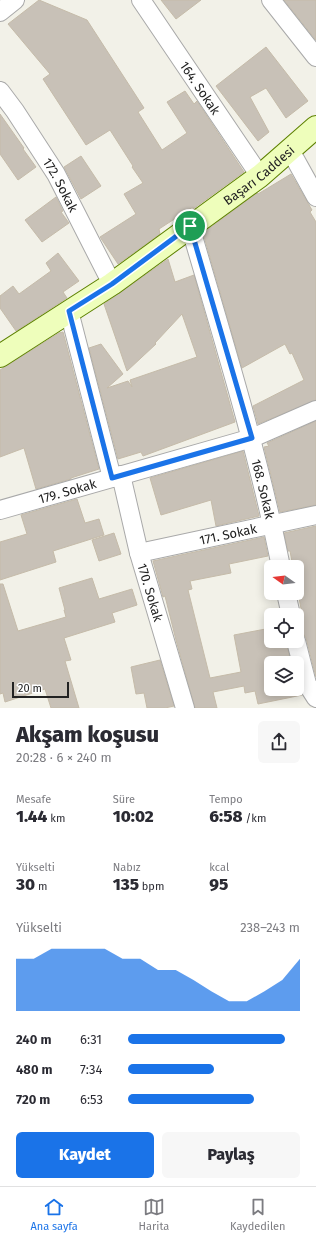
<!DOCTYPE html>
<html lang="tr">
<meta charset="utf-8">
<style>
body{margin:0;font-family:"Fira Sans",sans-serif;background:#f7f7f7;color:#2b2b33;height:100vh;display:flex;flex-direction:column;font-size:15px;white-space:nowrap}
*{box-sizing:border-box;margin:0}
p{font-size:13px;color:#7c7c81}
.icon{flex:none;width:22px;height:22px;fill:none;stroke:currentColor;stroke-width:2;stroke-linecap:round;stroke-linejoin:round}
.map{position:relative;height:708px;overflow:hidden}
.drawer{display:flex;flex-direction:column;background:#fff;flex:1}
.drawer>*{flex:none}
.needle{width:26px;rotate:284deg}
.tools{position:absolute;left:264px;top:560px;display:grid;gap:8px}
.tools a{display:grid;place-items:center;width:40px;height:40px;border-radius:6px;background:#fff;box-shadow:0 2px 10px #0003;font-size:20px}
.scale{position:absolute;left:12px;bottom:10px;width:57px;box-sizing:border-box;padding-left:4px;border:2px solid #222;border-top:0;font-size:11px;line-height:14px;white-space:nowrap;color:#222;-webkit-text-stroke:3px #fff;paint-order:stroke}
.pin{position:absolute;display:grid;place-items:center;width:34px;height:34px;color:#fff;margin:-17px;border:2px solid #fff;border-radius:50%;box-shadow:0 1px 4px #0007}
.round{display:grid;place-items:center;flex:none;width:42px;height:42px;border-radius:6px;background:#f7f7f7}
.head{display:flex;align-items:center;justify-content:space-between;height:68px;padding:0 16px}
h1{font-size:22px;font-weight:800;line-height:30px}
.stats{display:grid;grid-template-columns:repeat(3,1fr);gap:6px;height:68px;padding:4px 16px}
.stats div{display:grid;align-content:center}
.stats b{font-size:17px;font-weight:800}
.stats small{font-size:11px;font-weight:400}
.stats p{font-size:11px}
.chart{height:112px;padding:8px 16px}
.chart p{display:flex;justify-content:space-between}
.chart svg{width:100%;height:72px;margin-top:4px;fill:#1a73e8;opacity:.7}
.button{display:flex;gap:8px;margin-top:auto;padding:8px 16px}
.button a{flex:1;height:46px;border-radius:6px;background:#1a73e8;color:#fff;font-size:16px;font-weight:800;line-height:46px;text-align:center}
.button a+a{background:#f7f7f7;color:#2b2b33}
ul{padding:0 16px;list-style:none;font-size:13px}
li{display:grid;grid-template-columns:64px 48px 1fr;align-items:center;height:30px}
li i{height:10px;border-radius:5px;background:#1a73e8}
.dock{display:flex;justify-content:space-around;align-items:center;height:56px;border-top:1px solid #e1e1e2;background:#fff;font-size:11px;color:#7c7c81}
.dock a{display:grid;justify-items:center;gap:2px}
.dock .current{color:#1a73e8}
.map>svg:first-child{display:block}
</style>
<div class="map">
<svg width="316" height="708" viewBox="0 0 316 708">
<rect width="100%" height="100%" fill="#f2f1e8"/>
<path fill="#c8c1b7" stroke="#c5bba9" d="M39,0L87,20L144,108L138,112L162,150L187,133L167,102L185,91L194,104L197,101L244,172L193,209V207L159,229L160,234L118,264L100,237L136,214L124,194L143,183L132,167L133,166L110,130L86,145L43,79L50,74L8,24Z
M161,0H201L176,19Z
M284,0H316V40L315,39Z
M266,47L308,101L286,118L266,88L250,97L269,132L258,141L216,86Z
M0,114L24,148L23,149L36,167L18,180L0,154Z
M81,156L101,186L81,199L64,167Z
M291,174L312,210L310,212L316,222V400L258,424L253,406L304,380L292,353L290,354L285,344L242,368L203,233L257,193L258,194Z
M56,197L63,211L61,212L69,223L42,242L25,220Z
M58,253L79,281L63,292L67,298L16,331L0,308V296L13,286L19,294L51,271L46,263Z
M168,259L175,282L194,275L235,422L143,456L141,452L118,459L89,348L101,344L123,374L107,388L128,381L132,387L130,380L197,357L182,314L155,343L156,344L127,371L104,304Z
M63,332L99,469L71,478V479L36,489L24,448L0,457V370L59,333Z
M316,421V505L280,512L264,447L269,446L267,443Z
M243,451L259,516L216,526L211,500L161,515L150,478Z
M77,499L85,523L99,519L104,535L53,551L56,562L0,580V542L27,534L21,515Z
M316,526V677L306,638L303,633L297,631V623L301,618L302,614L297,587V567H293L290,551H288L284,533Z
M114,533L121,554L99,561L92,540Z
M264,537L268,556L229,564L231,573L190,581L192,589L188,590L210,678L241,672L234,635L271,628V641H286L291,663H271V689H297V687L302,695L258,704L255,691L245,693L244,686L213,692L217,708H195L176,640L165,596L163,597L153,561Z
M92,578L99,599L132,589L137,605L112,613L115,622L64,638L71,660L65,661L79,708H51L45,689L5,702L3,693L0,694V584H3L18,631L66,617L64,610H65L59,588Z
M160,660L174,706L165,708H147L144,693L136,694L131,667Z"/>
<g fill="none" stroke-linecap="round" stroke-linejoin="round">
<g stroke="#a9a9a9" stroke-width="20">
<g id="street">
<path id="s1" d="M141,0L260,176"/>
<path d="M271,0L316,57"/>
<path d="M0,12L15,0"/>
<path id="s2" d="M0,91L15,111L56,174L112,284"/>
<path d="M290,150L316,197"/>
<path id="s3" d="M190,226C223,339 258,452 281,567"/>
<path d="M69,311L112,478"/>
<path id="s4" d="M121,475L139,553L185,708"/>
<path id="s5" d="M0,510L252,438L316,410"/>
<path id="s6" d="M139,553L316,515"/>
<path d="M286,593L291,615"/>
<path d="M296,641L307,684L316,698"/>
</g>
</g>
<g stroke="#5d8100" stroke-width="24">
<g id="secondary">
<path id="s7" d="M0,356L112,284L260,176L316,127"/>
</g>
</g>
<use href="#street" stroke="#fff" stroke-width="18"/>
<use href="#secondary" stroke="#eefebb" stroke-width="22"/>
</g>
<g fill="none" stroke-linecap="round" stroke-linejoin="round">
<g stroke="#fff" stroke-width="8">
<path id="route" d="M190,226L252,438L112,478L69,311L112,284Z"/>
</g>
<use href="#route" stroke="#1a73e8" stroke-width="5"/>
</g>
<g text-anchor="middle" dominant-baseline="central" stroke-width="3" stroke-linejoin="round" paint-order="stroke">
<g font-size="13" fill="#222" stroke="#fff">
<text stroke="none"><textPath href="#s1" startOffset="106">164. Sokak</textPath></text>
<text stroke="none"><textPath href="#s7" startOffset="316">Başarı Caddesi</textPath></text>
<text stroke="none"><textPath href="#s2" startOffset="112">172. Sokak</textPath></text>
<text stroke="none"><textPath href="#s3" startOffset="273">168. Sokak</textPath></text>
<text stroke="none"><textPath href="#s5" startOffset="70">179. Sokak</textPath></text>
<text stroke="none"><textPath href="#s6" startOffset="91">171. Sokak</textPath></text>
<text stroke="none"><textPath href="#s4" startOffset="121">170. Sokak</textPath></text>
</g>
</g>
</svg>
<div class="tools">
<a><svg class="needle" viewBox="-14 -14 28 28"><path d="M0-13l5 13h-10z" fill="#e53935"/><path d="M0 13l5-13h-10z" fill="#7c7c81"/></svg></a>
<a><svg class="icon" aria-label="locate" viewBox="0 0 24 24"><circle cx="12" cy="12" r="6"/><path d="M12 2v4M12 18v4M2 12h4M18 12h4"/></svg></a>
<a><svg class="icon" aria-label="layers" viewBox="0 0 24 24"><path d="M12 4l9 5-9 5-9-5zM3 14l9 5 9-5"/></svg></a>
</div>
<div class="scale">20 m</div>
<div class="pin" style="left:190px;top:226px;background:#1e9e55"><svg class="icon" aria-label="arrive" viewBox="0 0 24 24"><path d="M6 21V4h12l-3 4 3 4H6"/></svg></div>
</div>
<section class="drawer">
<div class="head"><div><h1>Akşam koşusu</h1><p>20:28 · 6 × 240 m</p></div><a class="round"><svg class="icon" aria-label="share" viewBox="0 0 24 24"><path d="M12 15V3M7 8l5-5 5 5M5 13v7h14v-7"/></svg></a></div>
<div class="stats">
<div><p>Mesafe</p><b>1.44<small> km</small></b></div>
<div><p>Süre</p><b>10:02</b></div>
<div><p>Tempo</p><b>6:58<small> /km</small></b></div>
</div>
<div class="stats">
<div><p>Yükselti</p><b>30<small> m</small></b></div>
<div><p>Nabız</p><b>135<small> bpm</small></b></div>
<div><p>kcal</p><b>95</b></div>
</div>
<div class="chart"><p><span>Yükselti</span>238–243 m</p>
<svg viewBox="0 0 160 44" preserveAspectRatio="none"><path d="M0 44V12L10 12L20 6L30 6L40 6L50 6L60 12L70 12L80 19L90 19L100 25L110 32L120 38L130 38L140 32L150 25L160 12V44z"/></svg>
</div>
<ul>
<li><b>240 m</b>6:31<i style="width:91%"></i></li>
<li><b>480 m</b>7:34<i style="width:50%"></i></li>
<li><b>720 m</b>6:53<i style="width:73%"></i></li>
</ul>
<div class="button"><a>Kaydet</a><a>Paylaş</a></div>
</section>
<nav class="dock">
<a class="current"><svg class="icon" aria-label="home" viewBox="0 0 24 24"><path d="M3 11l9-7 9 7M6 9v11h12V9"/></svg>Ana sayfa</a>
<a><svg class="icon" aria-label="map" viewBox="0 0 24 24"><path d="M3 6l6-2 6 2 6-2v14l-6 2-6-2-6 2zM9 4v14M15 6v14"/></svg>Harita</a>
<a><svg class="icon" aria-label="saved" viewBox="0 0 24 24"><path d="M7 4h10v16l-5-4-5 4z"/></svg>Kaydedilen</a>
</nav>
